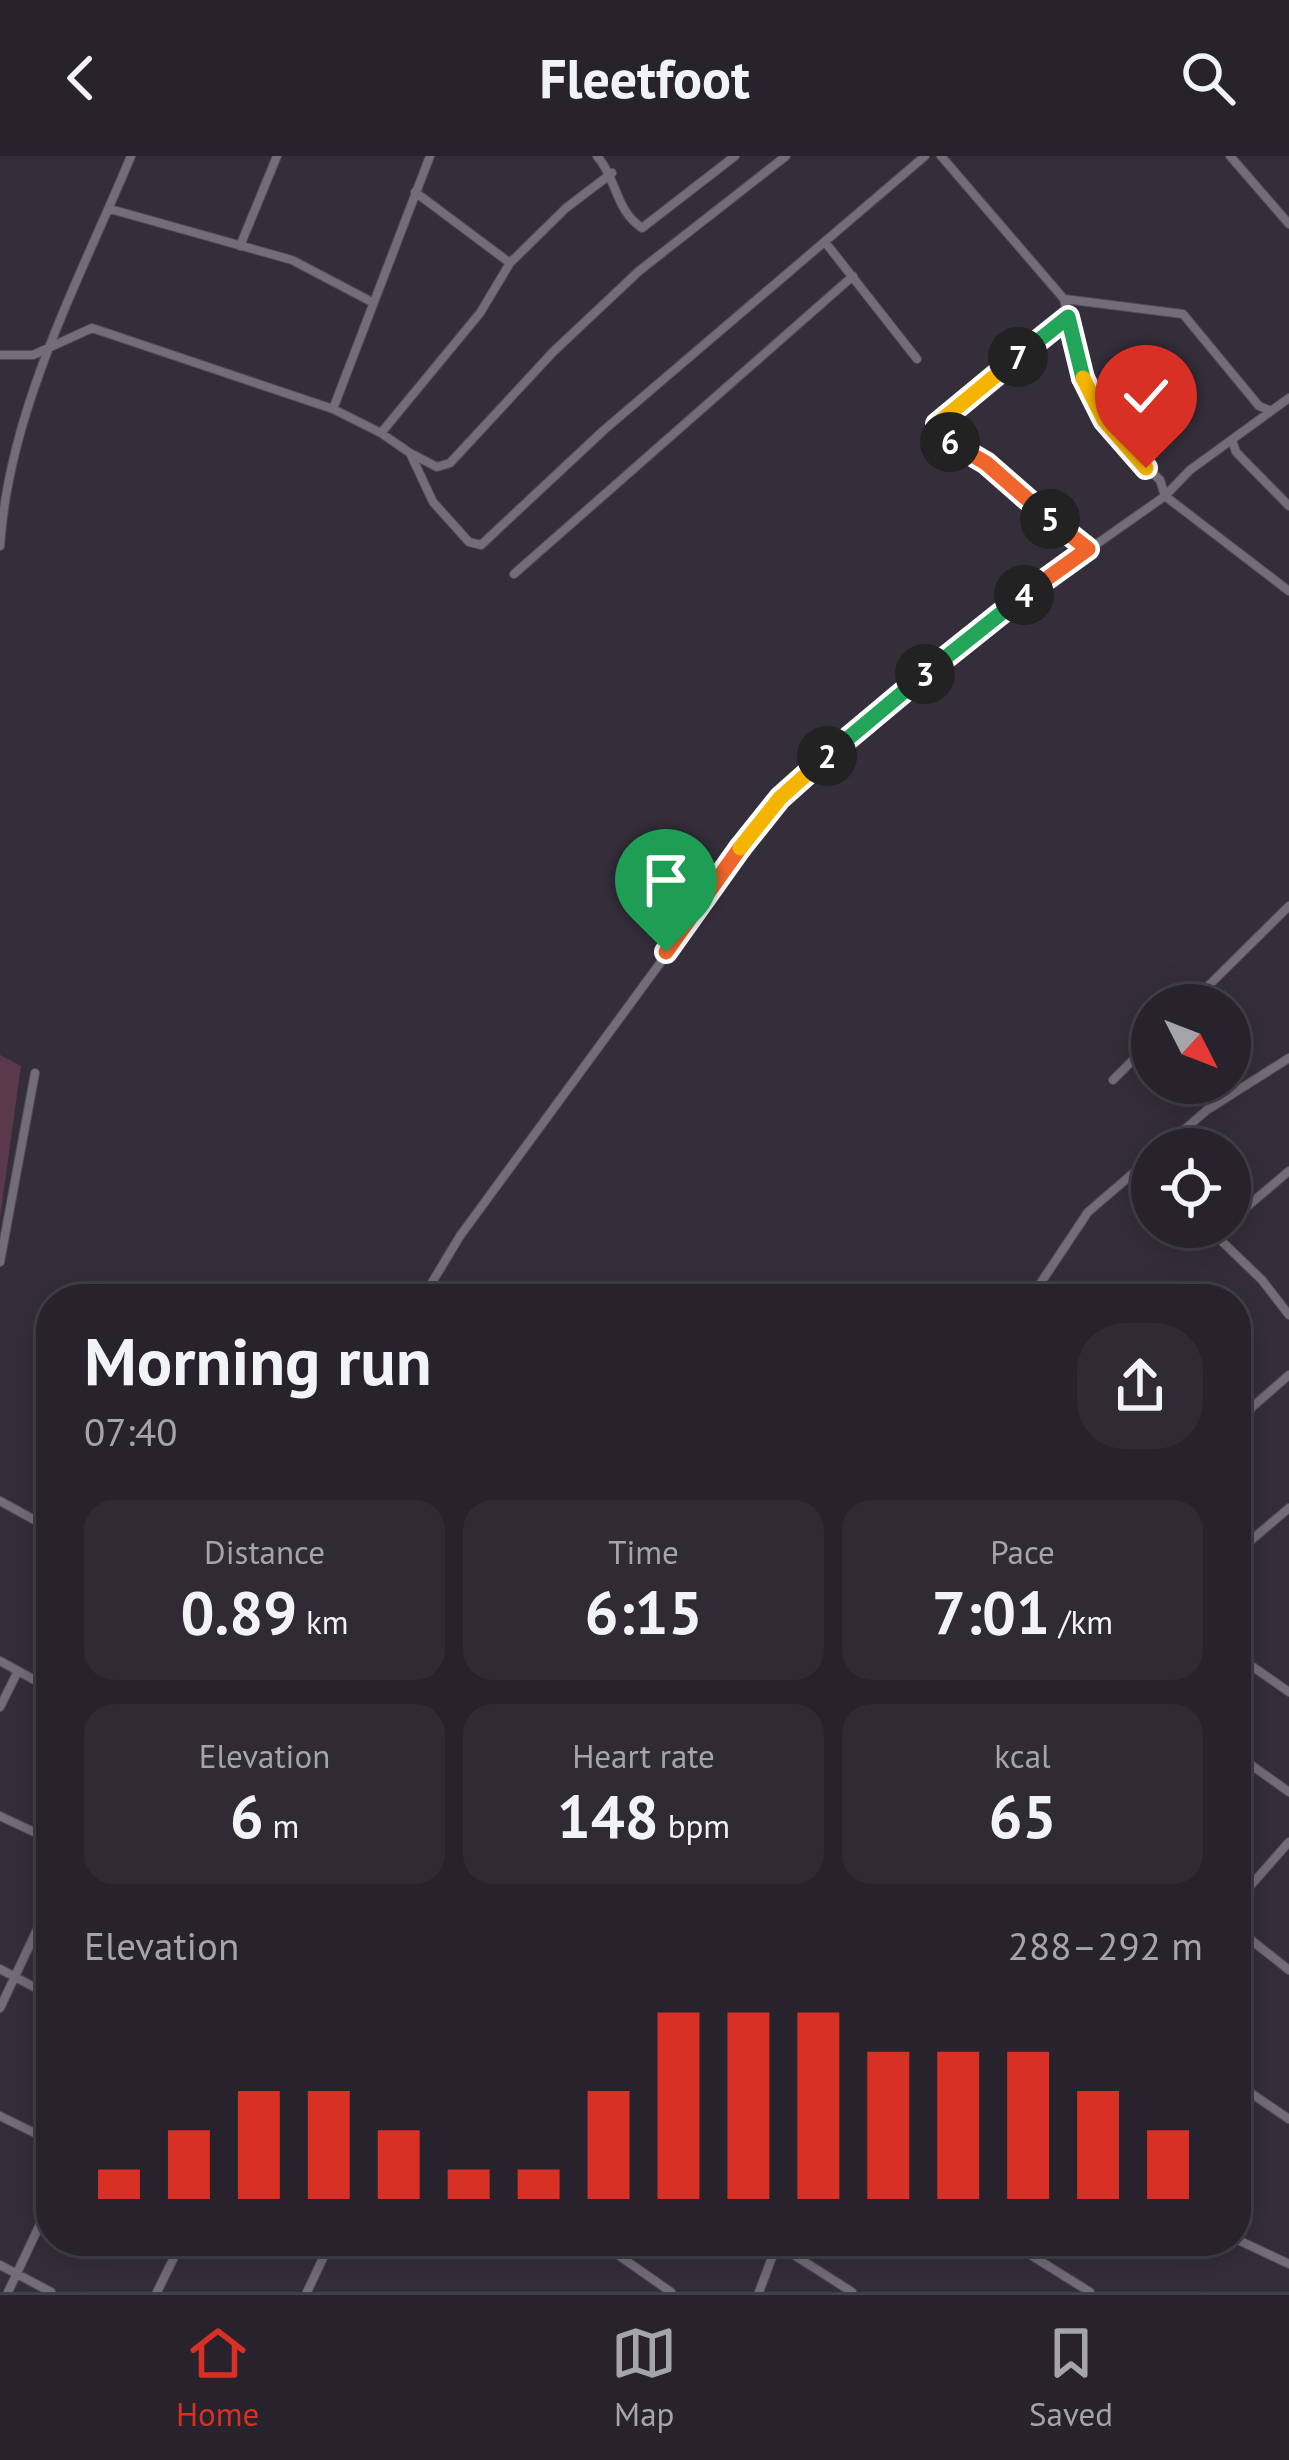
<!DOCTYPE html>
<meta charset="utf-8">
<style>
body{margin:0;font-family:"PT Sans",sans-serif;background:#2f2a34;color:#f1f3f6;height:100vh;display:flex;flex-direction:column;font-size:45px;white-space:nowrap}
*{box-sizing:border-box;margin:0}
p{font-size:39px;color:#a4a4a9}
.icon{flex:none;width:66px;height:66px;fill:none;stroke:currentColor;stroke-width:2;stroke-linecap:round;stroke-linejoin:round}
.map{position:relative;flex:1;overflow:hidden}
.details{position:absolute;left:36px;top:1128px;width:1215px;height:972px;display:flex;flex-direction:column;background:#27222c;border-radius:48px;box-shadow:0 6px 30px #0003,0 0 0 3px #433f48}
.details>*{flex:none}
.needle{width:78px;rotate:132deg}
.controls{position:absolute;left:1131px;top:828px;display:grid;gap:24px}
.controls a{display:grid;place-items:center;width:120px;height:120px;border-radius:50%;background:#27222c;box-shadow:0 6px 30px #0003,0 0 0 3px #433f48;font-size:60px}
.pin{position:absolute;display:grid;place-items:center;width:102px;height:102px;color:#fff;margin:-123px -51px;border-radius:50% 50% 50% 0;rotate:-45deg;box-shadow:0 0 12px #0007}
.pin .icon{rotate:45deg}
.km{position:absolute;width:60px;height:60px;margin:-30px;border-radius:50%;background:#222;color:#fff;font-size:33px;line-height:60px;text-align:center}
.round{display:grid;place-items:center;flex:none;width:126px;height:126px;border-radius:48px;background:#2f2a34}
.headline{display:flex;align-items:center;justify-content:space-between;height:204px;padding:0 48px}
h1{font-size:66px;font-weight:700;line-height:90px}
.metrics{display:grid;grid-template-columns:repeat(3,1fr);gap:18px;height:204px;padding:12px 48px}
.metrics div{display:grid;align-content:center;border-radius:30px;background:#2f2a34;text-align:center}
.metrics b{font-size:60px;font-weight:700}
.metrics small{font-size:33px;font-weight:400}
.metrics p{font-size:33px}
.chart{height:336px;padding:24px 48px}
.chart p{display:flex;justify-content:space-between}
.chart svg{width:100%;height:216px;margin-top:12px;stroke:#d93025;stroke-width:6}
header{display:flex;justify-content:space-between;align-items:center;height:156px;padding:0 48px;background:#27222c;font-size:54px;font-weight:700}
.tab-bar{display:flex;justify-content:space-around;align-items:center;height:168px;border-top:3px solid #433f48;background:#27222c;font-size:33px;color:#a4a4a9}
.tab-bar a{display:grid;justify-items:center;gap:6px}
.tab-bar .current{color:#d93025}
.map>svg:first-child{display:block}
</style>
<header><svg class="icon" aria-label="back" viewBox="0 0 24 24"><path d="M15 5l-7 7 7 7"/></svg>Fleetfoot<svg class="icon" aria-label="search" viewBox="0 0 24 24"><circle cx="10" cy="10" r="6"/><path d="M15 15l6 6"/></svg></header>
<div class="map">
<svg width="1289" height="2136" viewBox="0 0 1289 2136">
<rect width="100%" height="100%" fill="#342e3a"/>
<path fill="#5b384b" d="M0,899L21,910L0,1062Z"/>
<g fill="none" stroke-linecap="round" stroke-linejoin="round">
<g stroke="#514c56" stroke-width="10">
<path id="minor" d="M597,0C617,23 615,54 642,72L735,0
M941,0L1064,143L1088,242L1121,287L1160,324L1165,340L1289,435
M1230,0L1289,68
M110,53L292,104L372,146
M825,86L917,203
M240,90L277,0
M510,107L566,52L612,17
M1064,143L1183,158L1259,250L1271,255
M1068,161L937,268L952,288L994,314L1088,393
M0,199H33L92,172L333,253L381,277L410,297L433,346L469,386L481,389L604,274L925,0
M333,253L430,0
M381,277L480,157L510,107L415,36
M1232,284L1236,296L1289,350
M410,297L437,311L450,307L553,196L639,115L786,0
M0,390C9,253 79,125 131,0
M514,418L853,120
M1189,849L1289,750
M1113,924L1152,885
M1162,993L1207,954L1289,902
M1143,1009L1152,1018
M1230,1065L1289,1015
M1207,1071L1262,1124L1289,1159
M0,1106L35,917
M422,1143L460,1080L787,634L1027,437L1165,340L1190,314L1289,242
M1030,1143L1088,1056L1152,1001
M1236,1265L1289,1219
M0,1345L51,1373
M1236,1397L1289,1352
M1236,1499L1289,1536
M0,1505L51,1533
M43,1529L51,1504
M0,1551L18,1515
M1236,1598L1289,1636
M0,1660L51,1684
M1236,1746L1289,1686
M1236,1772L1289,1814
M0,1813L51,1840
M0,1852L51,1744
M1236,1927L1289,1963
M0,1960L51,1985
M1236,2083L1289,2108
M598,2085L671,2136
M772,2085L852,2136
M1008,2085L1090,2136
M0,2109L51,2136
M8,2136L51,2045
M157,2136L182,2085
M307,2136L331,2085
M759,2136L777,2088"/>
</g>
<use href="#minor" stroke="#736c79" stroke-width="8"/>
</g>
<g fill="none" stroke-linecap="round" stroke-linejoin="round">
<g stroke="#fff" stroke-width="24">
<path id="split-1" d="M666,796L740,692"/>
</g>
<g stroke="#fff" stroke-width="24">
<path id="split-2" d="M740,692L780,642L827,600"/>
</g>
<g stroke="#fff" stroke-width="24">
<path id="split-3" d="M827,600L925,518"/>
</g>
<g stroke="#fff" stroke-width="24">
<path id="split-4" d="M925,518L1024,439"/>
</g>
<g stroke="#fff" stroke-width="24">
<path id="split-5" d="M1024,439L1088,393L1050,363"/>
</g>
<g stroke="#fff" stroke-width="24">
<path id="split-6" d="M950,286L986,307L1050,363"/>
</g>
<g stroke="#fff" stroke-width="24">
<path id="split-7" d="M950,286L937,268L1018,201"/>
</g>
<g stroke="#fff" stroke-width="24">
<path id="split-8" d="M1018,201L1068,161L1083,222"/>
</g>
<g stroke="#fff" stroke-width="24">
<path id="split-9" d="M1083,222L1104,264L1146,312"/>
</g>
<use href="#split-1" stroke="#f0652b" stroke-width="15"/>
<use href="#split-2" stroke="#f5b400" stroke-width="15"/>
<use href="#split-3" stroke="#22a559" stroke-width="15"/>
<use href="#split-4" stroke="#22a559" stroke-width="15"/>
<use href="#split-5" stroke="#f0652b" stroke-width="15"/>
<use href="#split-6" stroke="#f0652b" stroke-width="15"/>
<use href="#split-7" stroke="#f5b400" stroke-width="15"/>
<use href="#split-8" stroke="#22a559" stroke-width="15"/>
<use href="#split-9" stroke="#f5b400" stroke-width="15"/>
</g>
</svg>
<div class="controls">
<a><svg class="needle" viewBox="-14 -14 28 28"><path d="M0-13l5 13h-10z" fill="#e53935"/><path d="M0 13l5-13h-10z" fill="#a4a4a9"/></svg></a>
<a><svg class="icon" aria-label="locate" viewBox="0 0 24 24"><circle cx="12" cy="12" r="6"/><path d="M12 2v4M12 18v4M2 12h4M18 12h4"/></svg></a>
</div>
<div class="pin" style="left:666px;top:796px;background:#1e9e55"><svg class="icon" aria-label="arrive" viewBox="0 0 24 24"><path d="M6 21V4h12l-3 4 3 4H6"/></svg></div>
<div class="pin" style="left:1146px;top:312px;background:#d93025"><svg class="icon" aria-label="check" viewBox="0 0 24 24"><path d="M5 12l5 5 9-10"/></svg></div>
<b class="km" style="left:827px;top:600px">2</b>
<b class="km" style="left:925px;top:518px">3</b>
<b class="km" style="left:1024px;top:439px">4</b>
<b class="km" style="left:1050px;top:363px">5</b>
<b class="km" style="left:950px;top:286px">6</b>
<b class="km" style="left:1018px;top:201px">7</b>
<section class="details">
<div class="headline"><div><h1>Morning run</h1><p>07:40</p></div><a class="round"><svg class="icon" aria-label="share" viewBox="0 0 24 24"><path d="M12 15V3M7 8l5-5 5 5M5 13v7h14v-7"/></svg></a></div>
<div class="metrics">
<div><p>Distance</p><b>0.89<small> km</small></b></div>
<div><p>Time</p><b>6:15</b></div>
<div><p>Pace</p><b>7:01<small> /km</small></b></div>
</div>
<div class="metrics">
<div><p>Elevation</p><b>6<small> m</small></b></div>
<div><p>Heart rate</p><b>148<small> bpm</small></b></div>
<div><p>kcal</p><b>65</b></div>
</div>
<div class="chart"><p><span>Elevation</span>288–292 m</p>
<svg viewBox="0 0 160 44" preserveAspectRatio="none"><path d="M5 44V38M15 44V30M25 44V22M35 44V22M45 44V30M55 44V38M65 44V38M75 44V22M85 44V6M95 44V6M105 44V6M115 44V14M125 44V14M135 44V14M145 44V22M155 44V30"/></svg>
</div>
</section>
</div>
<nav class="tab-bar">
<a class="current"><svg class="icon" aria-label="home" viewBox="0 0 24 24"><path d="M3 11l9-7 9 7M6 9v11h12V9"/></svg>Home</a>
<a><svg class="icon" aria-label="map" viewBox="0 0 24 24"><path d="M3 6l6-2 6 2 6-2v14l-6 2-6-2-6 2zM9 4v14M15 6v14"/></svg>Map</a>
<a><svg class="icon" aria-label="saved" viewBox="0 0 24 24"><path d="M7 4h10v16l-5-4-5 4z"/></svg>Saved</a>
</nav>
